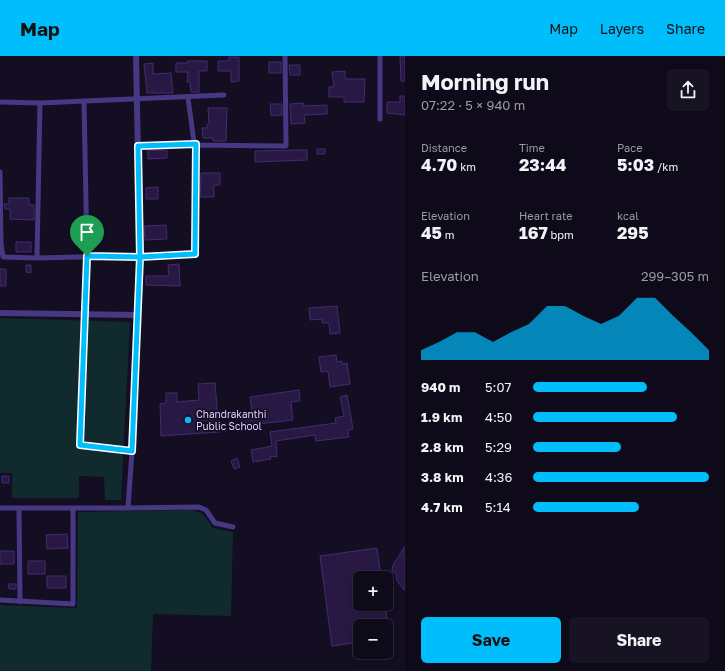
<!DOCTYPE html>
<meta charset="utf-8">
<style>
body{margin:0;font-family:"Golos Text",sans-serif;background:#181323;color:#f1f3f6;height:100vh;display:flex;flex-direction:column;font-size:15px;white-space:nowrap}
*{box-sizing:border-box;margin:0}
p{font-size:13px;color:#9b9aa2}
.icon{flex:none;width:22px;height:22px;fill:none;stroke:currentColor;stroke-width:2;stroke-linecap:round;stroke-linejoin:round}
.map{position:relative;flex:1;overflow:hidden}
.side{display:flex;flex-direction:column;background:#0f0a1a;width:320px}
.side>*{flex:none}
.controls{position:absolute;left:353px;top:515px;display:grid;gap:8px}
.controls a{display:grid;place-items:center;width:40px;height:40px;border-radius:6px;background:#0f0a1a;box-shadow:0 2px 6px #0003,0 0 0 1px #2f2b39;font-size:20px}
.pin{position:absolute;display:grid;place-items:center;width:34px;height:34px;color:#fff;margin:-41px -17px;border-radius:50% 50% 50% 0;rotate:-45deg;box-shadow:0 0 4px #0007}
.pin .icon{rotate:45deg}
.round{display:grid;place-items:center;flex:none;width:42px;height:42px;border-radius:6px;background:#181323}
.overview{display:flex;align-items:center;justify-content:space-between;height:68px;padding:0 16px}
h1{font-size:22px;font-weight:700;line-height:30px}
.metrics{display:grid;grid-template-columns:repeat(3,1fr);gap:6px;height:68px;padding:4px 16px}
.metrics div{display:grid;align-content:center}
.metrics b{font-size:17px;font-weight:700}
.metrics small{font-size:11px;font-weight:400}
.metrics p{font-size:11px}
.chart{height:112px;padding:8px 16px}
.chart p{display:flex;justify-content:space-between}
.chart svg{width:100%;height:72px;margin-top:4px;fill:#00bdfb;opacity:.7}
.button{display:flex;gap:8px;margin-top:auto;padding:8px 16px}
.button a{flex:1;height:46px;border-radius:6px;background:#00bdfb;color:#111;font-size:16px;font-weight:700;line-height:46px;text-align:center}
.button a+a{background:#181323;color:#f1f3f6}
ul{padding:0 16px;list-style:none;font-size:13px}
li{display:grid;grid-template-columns:64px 48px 1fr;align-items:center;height:30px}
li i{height:10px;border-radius:5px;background:#00bdfb}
header{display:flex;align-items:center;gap:24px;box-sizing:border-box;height:56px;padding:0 20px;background:#00bdfb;color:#111}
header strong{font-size:19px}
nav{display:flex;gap:22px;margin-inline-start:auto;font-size:14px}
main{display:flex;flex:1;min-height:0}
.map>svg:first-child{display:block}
</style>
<header>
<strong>Map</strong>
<nav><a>Map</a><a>Layers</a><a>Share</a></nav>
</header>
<main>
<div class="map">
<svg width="405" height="615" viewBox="0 0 405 615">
<rect width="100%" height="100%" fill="#140e23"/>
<path fill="#112a2d" d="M0,262L130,266L121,444H105L104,421L79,420V442H12V417H0Z
M192,454L202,457L213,472L233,476L231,560L153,558L151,615H0V549L77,552L78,456Z"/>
<path fill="#281944" stroke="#432b71" d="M400,0H405V25H401Z
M229,1H239V25L231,26V15H218V5H229Z
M187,5H207V15H199V36H191L190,26H187L188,16H176V7H188Z
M269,6H281V17H269Z
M153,7V18L171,17L173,37H147L144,8Z
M289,9H300V19H290Z
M345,15V23H365L364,46H344V41H329V31H334L332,16Z
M400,40H405V59L387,57V46H400Z
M303,47V50L327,49V58L304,59L305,67L291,68L290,48Z
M270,48H282V59L271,60Z
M208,52H227L226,85H213V82H203L202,72H207V69L209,68Z
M317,93H325V98H317Z
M148,94H167V102L148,103Z
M296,94H307V104L255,106V95Z
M201,117H220V129H214V141H200Z
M158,131V143H146V132Z
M9,142H29V149H34V164L10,163V153H5L4,148H9Z
M166,169L167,183L145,184L144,170Z
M16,186H31V196H16Z
M179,208L180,230L146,229V220H169L168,209Z
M26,209H31V217L26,216Z
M0,213H6V230H0Z
M337,250L340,277L330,278L329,267H322V263L310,264L309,252Z
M336,299L337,306L342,305V308L347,307L350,328L330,331L328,315L321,316L319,301Z
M215,327L219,376L161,380L160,348L166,347V337H177V346L199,344L198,328Z
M299,334L300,345L291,346L293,364L241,370L240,357L252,356L250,341Z
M347,339L353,373L348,374L349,381L316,385L315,379L276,385L277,401L270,400L271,403L253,406L251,394L272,390L270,376L336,367L335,362L344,360L340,341Z
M237,402L240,411L234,413L231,405Z
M2,420H9V427H2Z
M67,478L68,492L47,493L46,479Z
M405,490V535L397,525L396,517L392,515L393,509Z
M377,492L381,522H360V548H385L388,570H360V586L332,590L320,500Z
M0,495H14V508H0Z
M28,505H45V518H28Z
M47,520H66V532H47Z
M8,528H16V533H9Z"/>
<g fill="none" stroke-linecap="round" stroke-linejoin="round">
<path stroke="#463883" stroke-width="5" d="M84,45L87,199L80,389L132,395
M0,46L40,47L224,39
M380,63V0
M138,90L196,89L286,90L285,0
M0,116L1,187L3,201L37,202L40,47
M37,202L195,198L196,101L188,42
M137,259L132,395L128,452L199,451L206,454L215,467L233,471
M0,452H128
M19,452L20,546
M0,544L73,548V452"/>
<path stroke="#463883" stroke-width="6" d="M0,257L137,259L140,201L136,0"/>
</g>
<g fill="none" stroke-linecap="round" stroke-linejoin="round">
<g stroke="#fff" stroke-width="8">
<path id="route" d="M87,200L80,389L132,395L140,201L195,198L196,88L138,90L140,201L87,200"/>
</g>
<use href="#route" stroke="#00bdfb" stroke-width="5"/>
</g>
<circle fill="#00bdfb" stroke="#140e23" stroke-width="1.5" cx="188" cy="364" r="4"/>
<g text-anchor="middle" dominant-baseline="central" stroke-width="3.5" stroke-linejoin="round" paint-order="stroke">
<g font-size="10" fill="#dcd0ff" stroke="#140e23" text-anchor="start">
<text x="196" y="358">Chandrakanthi<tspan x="196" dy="12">Public School</tspan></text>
</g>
</g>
</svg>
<div class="controls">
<a>+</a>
<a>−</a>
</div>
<div class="pin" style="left:87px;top:200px;background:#1e9e55"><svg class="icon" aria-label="arrive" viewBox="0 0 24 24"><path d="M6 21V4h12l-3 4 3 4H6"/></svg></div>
</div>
<section class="side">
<div class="overview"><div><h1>Morning run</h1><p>07:22 · 5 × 940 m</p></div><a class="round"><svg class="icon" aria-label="share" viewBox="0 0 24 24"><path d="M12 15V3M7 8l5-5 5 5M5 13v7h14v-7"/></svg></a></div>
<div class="metrics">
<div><p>Distance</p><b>4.70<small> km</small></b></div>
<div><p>Time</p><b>23:44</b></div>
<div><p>Pace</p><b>5:03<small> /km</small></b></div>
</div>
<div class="metrics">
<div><p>Elevation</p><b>45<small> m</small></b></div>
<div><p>Heart rate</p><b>167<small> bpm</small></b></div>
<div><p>kcal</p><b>295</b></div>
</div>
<div class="chart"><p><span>Elevation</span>299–305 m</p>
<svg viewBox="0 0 160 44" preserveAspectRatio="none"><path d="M0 44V38L10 33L20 27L30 27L40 33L50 27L60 22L70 11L80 11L90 17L100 22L110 17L120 6L130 6L140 17L150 27L160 38V44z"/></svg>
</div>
<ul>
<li><b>940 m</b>5:07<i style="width:65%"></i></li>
<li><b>1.9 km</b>4:50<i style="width:82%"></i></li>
<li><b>2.8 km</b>5:29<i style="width:50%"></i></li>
<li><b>3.8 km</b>4:36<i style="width:100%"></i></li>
<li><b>4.7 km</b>5:14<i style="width:60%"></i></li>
</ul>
<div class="button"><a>Save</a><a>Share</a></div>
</section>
</main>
